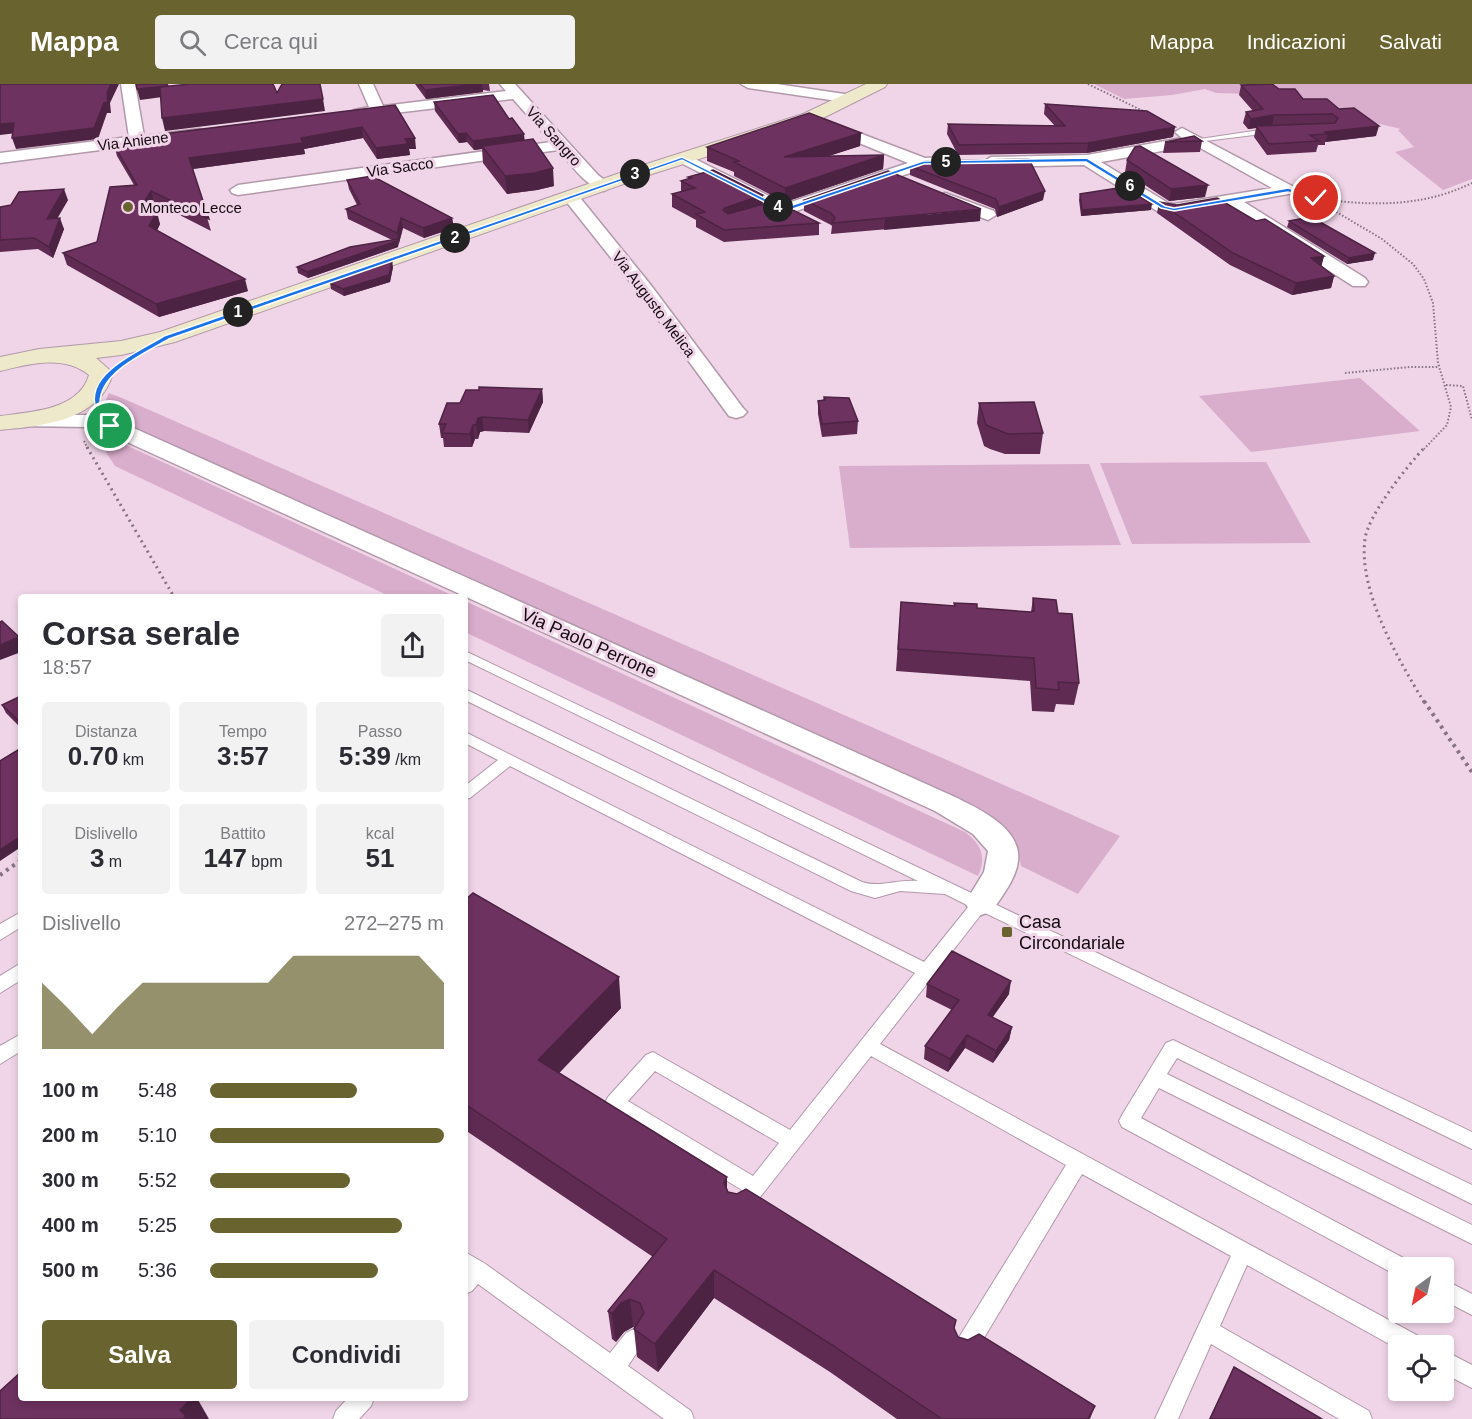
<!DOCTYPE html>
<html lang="it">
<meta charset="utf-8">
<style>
body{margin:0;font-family:Arial,sans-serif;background:#f2f2f3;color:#2b2b33;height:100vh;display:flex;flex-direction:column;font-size:22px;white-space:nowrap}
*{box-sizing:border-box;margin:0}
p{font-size:20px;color:#7c7c81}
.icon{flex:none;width:33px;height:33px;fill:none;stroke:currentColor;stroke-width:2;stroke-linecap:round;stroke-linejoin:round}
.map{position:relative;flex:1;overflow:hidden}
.drawer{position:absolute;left:18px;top:510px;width:450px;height:807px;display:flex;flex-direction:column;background:#fff;border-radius:6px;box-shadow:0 3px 9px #0003}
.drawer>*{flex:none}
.needle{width:39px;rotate:213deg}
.controls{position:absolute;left:1388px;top:1173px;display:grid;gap:12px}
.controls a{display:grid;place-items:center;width:66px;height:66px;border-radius:6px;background:#fff;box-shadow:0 3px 9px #0003;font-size:30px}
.pin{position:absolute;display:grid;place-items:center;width:51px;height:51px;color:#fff;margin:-26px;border:3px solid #fff;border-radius:50%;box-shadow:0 2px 6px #0007}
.km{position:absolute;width:30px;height:30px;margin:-15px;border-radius:50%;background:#222;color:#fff;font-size:16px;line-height:30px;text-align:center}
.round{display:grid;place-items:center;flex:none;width:63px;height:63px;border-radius:6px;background:#f2f2f3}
.summary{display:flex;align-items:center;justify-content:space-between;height:102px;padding:0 24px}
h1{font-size:33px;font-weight:700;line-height:45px}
.stats{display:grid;grid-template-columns:repeat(3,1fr);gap:9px;height:102px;padding:6px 24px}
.stats div{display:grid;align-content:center;border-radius:6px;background:#f2f2f3;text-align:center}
.stats b{font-size:26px;font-weight:700}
.stats small{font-size:16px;font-weight:400}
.stats p{font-size:16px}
.chart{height:168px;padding:12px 24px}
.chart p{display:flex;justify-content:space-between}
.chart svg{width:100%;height:108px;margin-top:6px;fill:#69632f;opacity:.7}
.primary-button{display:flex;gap:12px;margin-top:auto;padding:12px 24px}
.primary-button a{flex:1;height:69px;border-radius:6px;background:#69632f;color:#fff;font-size:24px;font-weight:700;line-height:69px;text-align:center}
.primary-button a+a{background:#f2f2f3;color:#2b2b33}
ul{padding:0 24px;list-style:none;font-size:20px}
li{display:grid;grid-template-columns:96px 72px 1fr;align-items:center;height:45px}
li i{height:15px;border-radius:8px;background:#69632f}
header{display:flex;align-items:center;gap:36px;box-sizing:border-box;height:84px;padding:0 30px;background:#69632f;color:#fff}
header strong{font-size:28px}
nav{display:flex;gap:33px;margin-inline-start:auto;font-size:21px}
.search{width:420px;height:54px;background:#f2f2f3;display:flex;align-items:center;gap:15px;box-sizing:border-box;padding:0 21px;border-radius:6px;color:#7c7c81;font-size:22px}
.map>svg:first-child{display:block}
</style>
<header>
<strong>Mappa</strong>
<div class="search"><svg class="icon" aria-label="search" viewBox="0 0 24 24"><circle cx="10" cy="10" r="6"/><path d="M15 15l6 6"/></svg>Cerca qui</div>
<nav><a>Mappa</a><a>Indicazioni</a><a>Salvati</a></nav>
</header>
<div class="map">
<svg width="1472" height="1335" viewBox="0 0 1472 1335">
<rect width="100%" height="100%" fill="#f0d5e8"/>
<path fill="#d9adcc" d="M1094,0H1472V95L1443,106L1395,68L1414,63L1398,46L1401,45L1252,10L1216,9L1205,5L1172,11L1124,15Z
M1360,294L1420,347L1251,368L1199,312Z
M109,309L122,314L1120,752L1078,810L1021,782C1017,755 1009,747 988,731L119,339C107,331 101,323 109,309Z
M91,345L456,513H391L115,382Z
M1266,378L1311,459L1132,460L1100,379Z
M1089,380L1121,461L850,464L839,382Z
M465,517L965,748C981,760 987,773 978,792L465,548Z"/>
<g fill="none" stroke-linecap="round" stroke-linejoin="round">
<g stroke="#b299aa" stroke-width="2">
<path id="lane" d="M1274,44L1278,46L1277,48L1197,58L1193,56Z
M465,567L1472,1048V1065L983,828L880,960L1422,1254L1425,1262H1398V1265L1247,1181L1220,1242L1369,1327L1372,1335H1339L1211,1260L1178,1335H1155L1231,1172L1082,1090L969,1279L961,1282L953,1279L950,1271L953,1263L1066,1081L871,972L746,1131L739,1134L732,1131L729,1125L742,1106L608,1025L605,1019L608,1013L646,971L653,968L790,1046L915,889L510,682L470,714L465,715V702L498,676L465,659V648L924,878L969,822L945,810L900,807L875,814L851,807L465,616V605L862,798C881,804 896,795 918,797L465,576ZM655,987L779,1059L753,1092L628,1017Z
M21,828V843L0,856V840Z
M21,879V896L0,909V892Z
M21,950V967L0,980V962Z
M1173,956L1472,1101V1120L1177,974L1167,990L1472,1141V1160L1159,1004L1141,1034L1409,1177L1412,1184H1398V1192L1122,1043L1119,1037L1122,1031L1166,959Z
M465,1168L484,1179L610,1269L626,1249L634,1245L642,1249L645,1256L628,1282L691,1327L694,1335H664L478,1200L472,1207L465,1210Z
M1443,1195L1472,1210V1231L1443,1216Z
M1443,1266L1472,1281V1304L1443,1289Z
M348,1314H374L371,1322L359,1335H333L336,1327Z"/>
</g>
<g stroke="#b299aa" stroke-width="3">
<path id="street" d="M121,0H135L144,52L200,45L207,49L200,53L0,79V69L129,53Z
M359,0H373L383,22L506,7L500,0H515L598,91L612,102L604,107C585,102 571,80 558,66L238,111L232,109L230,106L238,101L551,58L513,15L378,31L354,32L352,29L354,26L369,23Z
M741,0H777L851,11L858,15L851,19L748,4Z
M825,36L925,74L948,73L956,78L948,83L925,84L784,131L677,77L674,74L677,71H687L785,120L908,79L820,43L818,40L820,37Z
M1182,44L1294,103L1296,106L1294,109L1244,118L1365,194L1368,198L1365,202H1353L1226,121L1174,130L1157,127L1084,81L991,83L983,78L991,73L1087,71L1182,54L1175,48ZM1195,61L1272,104L1174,120L1168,119L1101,78Z
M571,108L577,110L650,200L743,324L747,328L743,332L736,334L729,332L638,208L565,116L563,113L565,110Z
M945,109L994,127L996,131L988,136L939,117L937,114L939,111Z
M27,331H89L118,337L955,713C979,725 1022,744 1018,777C1016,795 1002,812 992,827L981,831L970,827L965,819L984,788L988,767L973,750L935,727L103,347L89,343L19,342L16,337L19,332Z"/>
</g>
<g stroke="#b299aa" stroke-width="2">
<path id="secondary" d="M866,0H887L885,3L815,38L652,90L175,258L121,271L96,274L113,289C100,337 42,342 0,346V332C31,328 79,326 89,291C64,270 28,280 0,287V273L39,265L121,257L160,248L640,82L803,30Z"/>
</g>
<path stroke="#85737f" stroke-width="2" stroke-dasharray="1.5 2" stroke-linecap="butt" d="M1088,0L1145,28
M1306,110L1382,155L1413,180L1424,195L1433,219L1438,279L1451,323L1447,341L1424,365
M1320,115C1373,122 1423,123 1472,99
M1345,289L1410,283H1438
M1446,301L1463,302L1472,336
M84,357L88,365"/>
<path stroke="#85737f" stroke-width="3" stroke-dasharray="2 4" stroke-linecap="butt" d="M87,363L174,513
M1424,618C1398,575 1358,507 1365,455C1368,431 1408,381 1425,363"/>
<path stroke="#85737f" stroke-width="4" stroke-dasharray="3 4.5" stroke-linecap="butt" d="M1424,617L1472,688
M0,791L21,776"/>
<use href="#lane" fill="#fff" fill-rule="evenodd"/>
<use href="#street" fill="#fff" fill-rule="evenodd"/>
<use href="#secondary" fill="#ede9ca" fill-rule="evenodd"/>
</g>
<path fill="#5f2b53" d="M415,0H489L490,7L483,6V8L426,15Z
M1241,1L1279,5L1303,15L1339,25L1376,52L1325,58V61H1318L1316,68L1267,71L1254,53L1256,44L1248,45L1243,39L1246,28L1253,27L1239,11Z
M434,18L525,56L554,102L537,106L507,110L483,79L482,65L474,66L467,58L459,59L435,27Z
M1045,20L1175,43L1173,53L1087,69L958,71L947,50L948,40L1055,42L1044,30Z
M395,21L416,65H409L410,71L377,75L363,54L304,65L305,70L193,85L211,147L154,118L151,124L160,140L157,147L248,207L159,233L67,181L63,169L97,158L134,101L117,72L114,61Z
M861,49L860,62L829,72L884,71L883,85L785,118L734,92V88L707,77V63Z
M1202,57L1200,68L1163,69L1165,58Z
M1127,76L1205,113L1169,117L1125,88Z
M910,82L1043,116L997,133L995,125L910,91Z
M688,93L763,111V120L819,139V151L724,158L696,143V136L672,123V110L681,108V97L688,95Z
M347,96L452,134L454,144L424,154L403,144L398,163L308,194L298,189L297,183L392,156L348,135L346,125L357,121L349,105Z
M1080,110L1151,126L1081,132L1079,116Z
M68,116L57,135L64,145L53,174L38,165L0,168V123Z
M804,116L980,137L831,150L832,142L831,141L804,127Z
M1159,118L1256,137L1324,172L1321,182L1334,192L1331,204L1292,211L1230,181L1157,129Z
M1289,137L1373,176L1347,180L1287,143Z
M393,183L390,198L344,212L331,205L330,199Z
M542,305L543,318L529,349L484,347L480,348L478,355H475L472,363H444L443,354H441L439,340L460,319Z
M824,313L858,337L857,350L822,353L818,330V317L823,316Z
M979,319L1043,349L1040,370H1005L990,365L984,362L977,339Z
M1033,514L1079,599L1074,621L1056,620L1054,628L1032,627L1030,597L896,587L901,518L954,522V519L977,524L1031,528Z
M21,612V644L6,629L2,621Z
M465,816L621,924L559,989L727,1105L728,1108L956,1236L954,1245L958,1253L1095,1322L1090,1335H897L830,1288L714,1214L658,1288L637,1273L634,1245L635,1244L633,1243L624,1248L616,1258L612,1255L608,1227L653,1173L465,1046Z
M927,900L1009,910L992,934L1012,943L1009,956L993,979L965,964L948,988L924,975L925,962L952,926L926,913Z
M1234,1283L1322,1335H1209Z"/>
<path fill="#4d2343" d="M111,0H119L110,19L111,29H107L98,55L16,65L12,54L104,19L107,9Z
M477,0H482L483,8L426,15L425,6Z
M168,2L170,12L140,16L137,5Z
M323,15L325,27L165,47L162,34Z
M1274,31L1272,42H1256V44L1248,45L1251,35Z
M14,39L17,49L0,51V40Z
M1379,42L1376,52L1325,58L1328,50L1325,48Z
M362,43L363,54L304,65L305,70L192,85L189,74Z
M1175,43L1173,53L1087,69L1088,59Z
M466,49L467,58L459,59L458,50Z
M861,49L860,62L784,86V73Z
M524,50L525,59L482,62V65L474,66L473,57Z
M415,54L416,65H409L410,71L377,75L376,64L405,55Z
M884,71L883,85L785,118V104Z
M553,84L554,102L537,106L507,110L505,92Z
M1208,101L1205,113L1169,117L1171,105Z
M64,105L68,116L50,146L47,135Z
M151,107L154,118L147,130L144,118Z
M1045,107L1043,116L997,133L999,123Z
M763,111V123L724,136L723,126L724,124Z
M1152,120L1151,126L1081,132L1082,126Z
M981,125L980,137L884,146L885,135Z
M157,128L160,140L153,154L149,142Z
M60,134L64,145L53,174L49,163Z
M401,134L403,144L399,159L397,149Z
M452,134L454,144L424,154L423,144Z
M398,155V163L308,194L307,188Z
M1375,169L1373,176L1347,180L1349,174Z
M1324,172L1321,184L1311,174Z
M392,177L393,183L390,198L344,212L343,205Z
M1334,192L1331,204L1292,211L1296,199Z
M245,195L248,207L159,233L156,220Z
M542,305L543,318L529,349L528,336Z
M482,333L484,347L480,348L478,355L476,341L478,334Z
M473,341L475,355L472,363L470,350Z
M19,553L21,559V568L0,576V561Z
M21,752V763L0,777V766Z
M619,893L621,924L543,1006L538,976Z
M1011,897L1009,910L985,944L988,931Z
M1012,943L1009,956L993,979L996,967Z
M967,951L965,964L948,988L950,975Z
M727,1093V1123L724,1099Z
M714,1186V1214L658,1288L655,1260Z
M630,1215L633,1243L624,1248L616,1258L612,1230L621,1219Z
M192,1314H197L209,1335H183L180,1326Z"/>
<path fill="#6e3260" stroke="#4d2343" stroke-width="1.5" d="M0,0H111L107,9L108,18L104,19L94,44L12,54L14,39L0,40Z
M136,0H167L168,2L137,5Z
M190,0H273L277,9L282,0H320L323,15L162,34L160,3Z
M420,0H477L425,6Z
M1272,0L1279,5H1295L1303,15H1327L1339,25L1354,24L1379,42L1325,48L1328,50L1310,51L1319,57L1269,60L1256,42L1335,39L1338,34L1332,30L1274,31L1251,35L1246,28L1263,25L1241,1Z
M493,11L509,35L512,34L524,50L473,57L466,49L458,50L434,18Z
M1045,20L1147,27L1175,43L1088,59L959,61L948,40L1065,42Z
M395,21L415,54L405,55L408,60L376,64L362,43L301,54L303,59L189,74L209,135L151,107L144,118L157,128L149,142L245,195L156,220L63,169L97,158L110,103L137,101L114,61L163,54V50Z
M809,29L861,49L784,73L884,71L785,104L734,78L739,77L707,63Z
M1194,52L1202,57L1165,58Z
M533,55L553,84L535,89L505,92L482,62Z
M1140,62L1208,101L1171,105L1127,76L1135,63Z
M1029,75L1045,107L999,123L996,115L910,82L926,77Z
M713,86L763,111L724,124L723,126L728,130L775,117L819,139L724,146L696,130L705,128L672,110L695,104L681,97L691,94L688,93Z
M888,87L981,125L832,139L835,134L831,129L804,116Z
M372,92L452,134L423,144L401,134L397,149L346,125L360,120L347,96Z
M1124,103L1152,120L1082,126L1080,110Z
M64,105L47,135L60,134L49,163L34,154L0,156V123L11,121L19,108Z
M1217,114L1256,137L1265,135L1324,172L1311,174L1334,192L1296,199L1233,169L1159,118L1177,121Z
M1311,133L1375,169L1349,174L1289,137Z
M398,155L397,157L307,188L297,183L350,163Z
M392,177L389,191L343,205L330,199Z
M479,303L542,305L528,336L482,333L478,334L476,341H473L470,350L442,349L446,340H439L447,319H460L466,306H479Z
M824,313L849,314L858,337L822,340L818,317L825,316Z
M1034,318L1043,349L1008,350L993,344L986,341L979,319Z
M1033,514L1056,516L1058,529L1072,530L1079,599L1058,598L1059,606L1036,604L1034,574L898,565L901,518L955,522L954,519L977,520V524L1031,528L1034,527Z
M2,537L19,553L0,561V538Z
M21,612V639L2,621Z
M21,664V752L0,766V677Z
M473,809L619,893L538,976L727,1093L724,1099L728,1108L737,1110L746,1105L956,1236L954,1244L958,1253L968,1256L979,1250L1095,1322L1088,1335H942L832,1261L714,1186L655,1260L634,1245L644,1229L640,1219L630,1215L621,1219L612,1230L608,1227L667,1155L465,1020V816Z
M952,867L1011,897L988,931L1012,943L996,967L967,951L950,975L925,962L959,916L927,900Z
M1234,1283L1322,1335H1210Z
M21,1288V1314H192L180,1326L186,1332L183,1335H0V1307Z"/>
<path fill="#1a73e8" stroke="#fff" stroke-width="1.5" d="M682,73L784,124L923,77L1087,74L1165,122L1174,124L1288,104L1319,114L1316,116L1288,108L1174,127L1161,124L1086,78L924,80L784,128L682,76L169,255C146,269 99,288 100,320C101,330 111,336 112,344H107C67,297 130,273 164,252Z"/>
<g fill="#69632f" stroke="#f0d5e8" stroke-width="2">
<circle cx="128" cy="123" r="6"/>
<rect x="1001" y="842" width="12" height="12" rx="3"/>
</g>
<g text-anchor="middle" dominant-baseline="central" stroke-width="6" stroke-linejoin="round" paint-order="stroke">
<g font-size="15" fill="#12090f" stroke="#f0d5e8">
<text transform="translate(554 52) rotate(48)">Via Sangro</text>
<text transform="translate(133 57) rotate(-7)">Via Aniene</text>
<text transform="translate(400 83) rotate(-8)">Via Sacco</text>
<text transform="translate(654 220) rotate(53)">Via Augusto Melica</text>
</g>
<g font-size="15" fill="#12090f" stroke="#f0d5e8" text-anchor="start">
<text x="140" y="123">Monteco Lecce</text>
</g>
<g font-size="18" fill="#12090f" stroke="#f0d5e8">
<text transform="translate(589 559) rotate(24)">Via Paolo Perrone</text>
</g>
<g font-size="18" fill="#12090f" stroke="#f0d5e8" text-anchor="start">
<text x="1019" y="838">Casa<tspan x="1019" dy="21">Circondariale</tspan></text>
</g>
</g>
</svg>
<div class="controls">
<a><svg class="needle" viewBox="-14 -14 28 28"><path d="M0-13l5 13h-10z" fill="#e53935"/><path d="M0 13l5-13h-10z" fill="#7c7c81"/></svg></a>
<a><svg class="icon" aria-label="locate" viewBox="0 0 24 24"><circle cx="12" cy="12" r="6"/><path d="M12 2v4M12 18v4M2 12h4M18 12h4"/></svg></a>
</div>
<div class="pin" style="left:110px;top:342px;background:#1e9e55"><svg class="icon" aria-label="arrive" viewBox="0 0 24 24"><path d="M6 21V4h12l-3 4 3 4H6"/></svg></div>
<div class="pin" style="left:1316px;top:114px;background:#d93025"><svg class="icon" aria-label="check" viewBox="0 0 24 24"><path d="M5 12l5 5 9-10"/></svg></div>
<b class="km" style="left:238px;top:228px">1</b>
<b class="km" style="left:455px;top:154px">2</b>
<b class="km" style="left:635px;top:90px">3</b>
<b class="km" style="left:778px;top:123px">4</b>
<b class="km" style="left:946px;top:78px">5</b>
<b class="km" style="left:1130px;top:102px">6</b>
<section class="drawer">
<div class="summary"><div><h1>Corsa serale</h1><p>18:57</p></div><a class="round"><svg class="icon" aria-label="share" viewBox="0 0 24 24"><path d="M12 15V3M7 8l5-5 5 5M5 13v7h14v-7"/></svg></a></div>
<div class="stats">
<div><p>Distanza</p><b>0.70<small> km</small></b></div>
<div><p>Tempo</p><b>3:57</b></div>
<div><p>Passo</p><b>5:39<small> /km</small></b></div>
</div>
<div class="stats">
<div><p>Dislivello</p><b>3<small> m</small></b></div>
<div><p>Battito</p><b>147<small> bpm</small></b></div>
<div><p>kcal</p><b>51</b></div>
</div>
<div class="chart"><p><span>Dislivello</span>272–275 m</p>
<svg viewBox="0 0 160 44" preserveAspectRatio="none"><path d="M0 44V17L10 27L20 38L30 27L40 17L50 17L60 17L70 17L80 17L90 17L100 6L110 6L120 6L130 6L140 6L150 6L160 17V44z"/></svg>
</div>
<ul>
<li><b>100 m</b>5:48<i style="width:63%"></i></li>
<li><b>200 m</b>5:10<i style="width:100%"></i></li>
<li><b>300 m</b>5:52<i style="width:60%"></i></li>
<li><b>400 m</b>5:25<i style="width:82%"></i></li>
<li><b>500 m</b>5:36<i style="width:72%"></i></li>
</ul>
<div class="primary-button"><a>Salva</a><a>Condividi</a></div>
</section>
</div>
